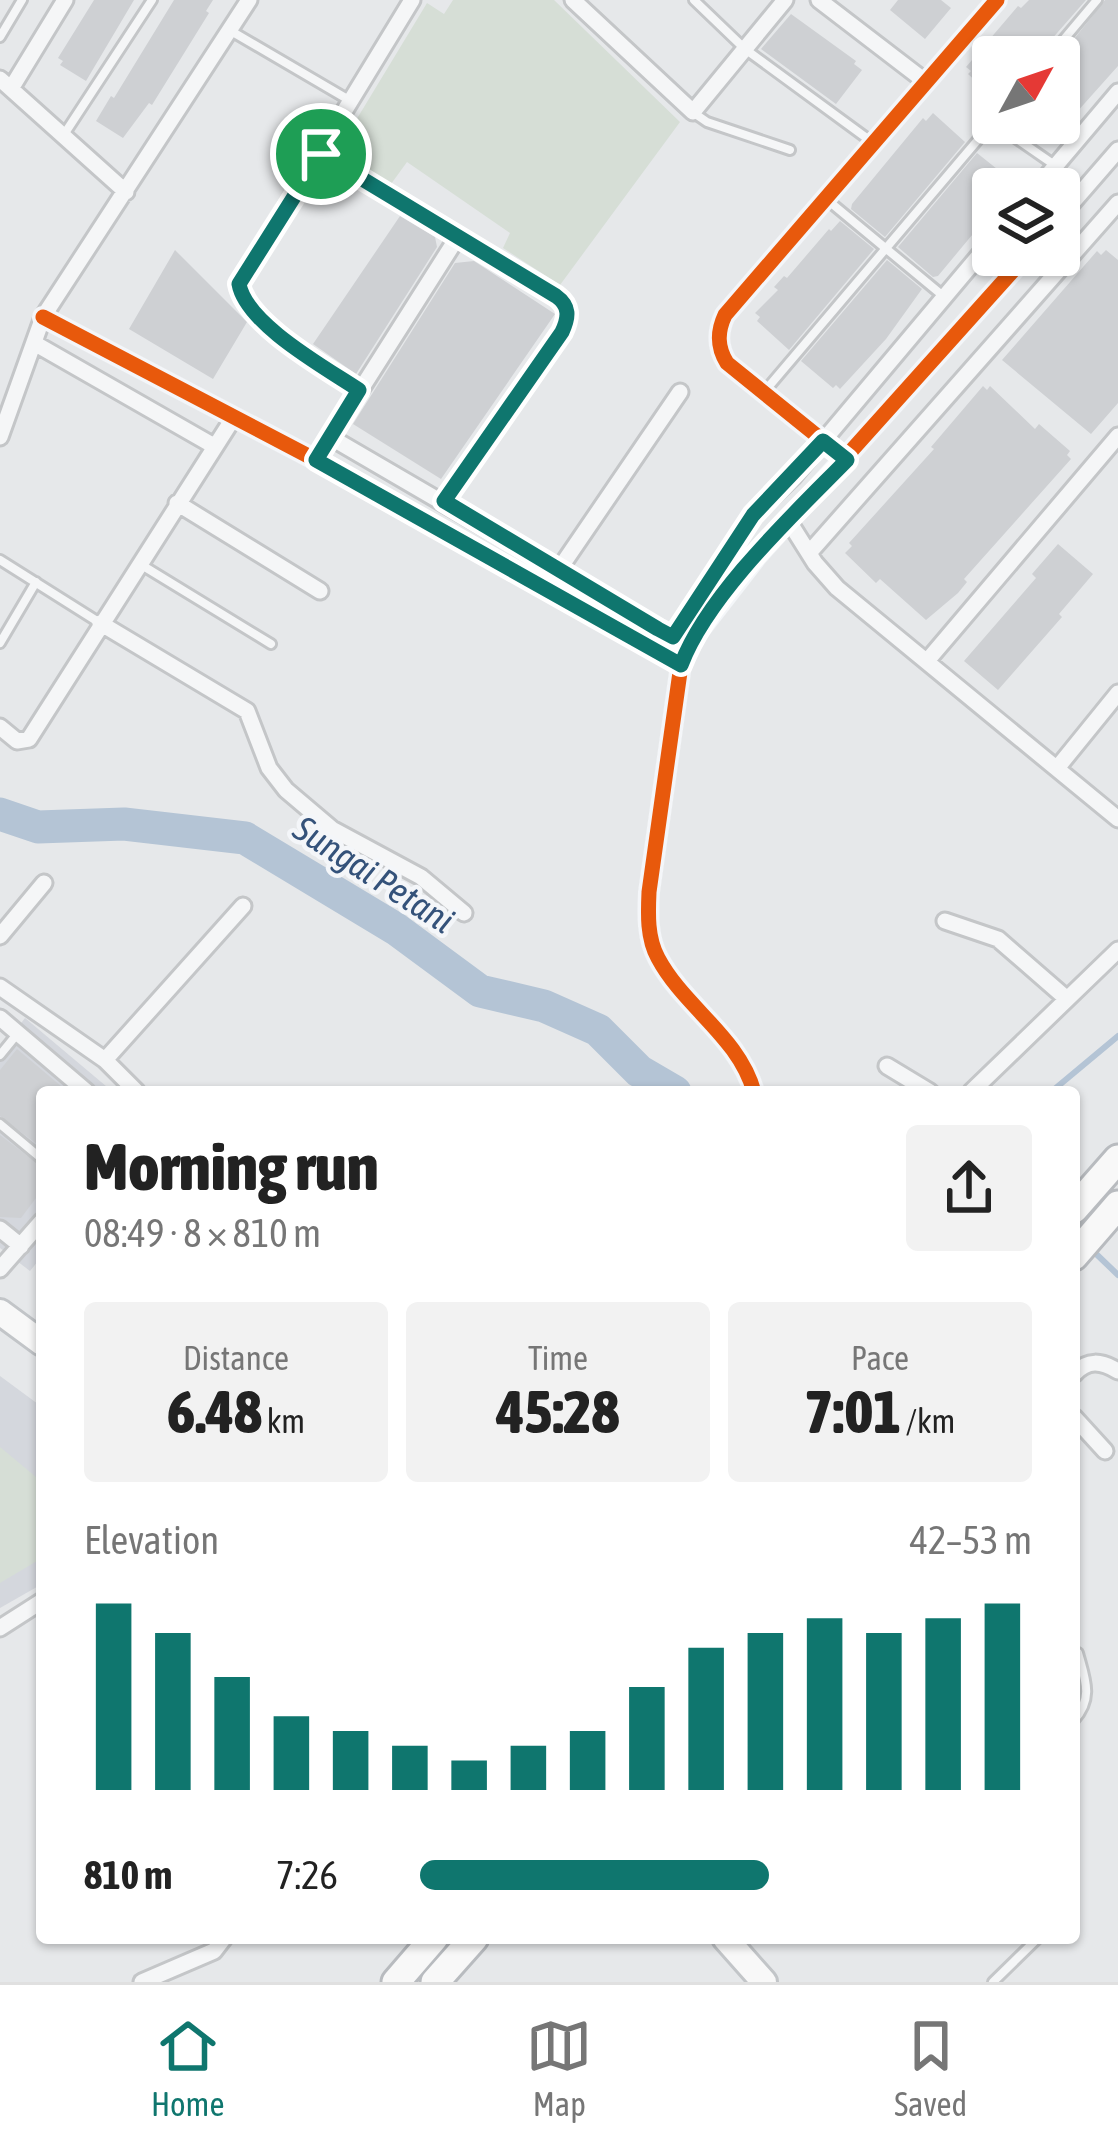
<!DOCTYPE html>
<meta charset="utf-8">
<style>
body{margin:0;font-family:"Asap Condensed",sans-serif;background:#f2f2f2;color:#222;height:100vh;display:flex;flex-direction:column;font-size:45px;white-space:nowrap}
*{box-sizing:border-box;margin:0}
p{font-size:39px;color:#767676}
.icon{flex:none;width:66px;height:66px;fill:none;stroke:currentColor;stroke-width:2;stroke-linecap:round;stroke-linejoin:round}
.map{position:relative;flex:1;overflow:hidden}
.details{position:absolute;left:36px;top:1086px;width:1044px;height:858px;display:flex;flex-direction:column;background:#fff;border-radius:12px;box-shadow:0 3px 9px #0004}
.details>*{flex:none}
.needle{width:78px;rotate:50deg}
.controls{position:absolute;left:972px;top:36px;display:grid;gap:24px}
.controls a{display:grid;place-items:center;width:108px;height:108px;border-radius:12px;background:#fff;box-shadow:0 3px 9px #0004;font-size:60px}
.pin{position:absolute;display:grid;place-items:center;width:102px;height:102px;color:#fff;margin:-51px;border:6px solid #fff;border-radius:50%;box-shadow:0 3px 12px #0007}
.round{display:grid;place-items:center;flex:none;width:126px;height:126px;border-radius:12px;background:#f2f2f2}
.head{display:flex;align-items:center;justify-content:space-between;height:204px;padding:0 48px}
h1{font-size:66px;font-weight:800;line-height:90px}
.metrics{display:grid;grid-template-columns:repeat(3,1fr);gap:18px;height:204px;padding:12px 48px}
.metrics div{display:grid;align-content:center;border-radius:12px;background:#f2f2f2;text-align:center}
.metrics b{font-size:60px;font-weight:800}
.metrics small{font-size:33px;font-weight:400}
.metrics p{font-size:33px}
.chart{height:336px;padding:24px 48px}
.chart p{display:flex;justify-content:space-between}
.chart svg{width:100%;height:216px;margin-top:12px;stroke:#0f766e;stroke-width:6}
ul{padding:0 48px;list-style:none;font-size:39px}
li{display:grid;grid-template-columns:192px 144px 1fr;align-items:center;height:90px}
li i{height:30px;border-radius:15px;background:#0f766e}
.dock{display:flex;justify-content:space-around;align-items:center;height:168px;border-top:3px solid #e0e0e0;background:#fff;font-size:33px;color:#767676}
.dock a{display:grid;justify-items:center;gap:6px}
.dock .current{color:#0f766e}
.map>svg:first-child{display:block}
</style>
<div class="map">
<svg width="1118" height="1982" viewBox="0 0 1118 1982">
<rect width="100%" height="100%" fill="#e6e8ea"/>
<path fill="#d4d7dd" d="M25,1018L113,1092H42V1256L30,1271L0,1248V1051Z
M0,1376L42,1407V1584L0,1608Z"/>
<path fill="#d6ded6" d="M453,0H554L680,122L560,285L503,248L510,233L407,162L391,184L348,159L341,145L427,3L444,14Z
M0,1447L42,1482V1558L0,1583Z"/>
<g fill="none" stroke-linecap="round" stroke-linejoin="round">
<path stroke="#b4c4d5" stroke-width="6" d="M1051,1092L1118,1036
M1091,1249L1118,1275"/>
<path stroke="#b4c4d5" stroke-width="33" d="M0,814L38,827L124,824L245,838L396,929L480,991L544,1006L598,1030L639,1071L675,1092"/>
</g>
<path fill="#ced0d3" d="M94,0H134L86,81L60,65L63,61L58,58Z
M174,0H213L206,11L209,13L152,105L149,103L123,138L96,121L111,96L114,98Z
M898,0H941L951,8L925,39L890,10Z
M1029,0H1086L1036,57H993V97L968,74L971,71L966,67L1018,6L1021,8Z
M1105,0H1118V66L1059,132V58Z
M791,14L856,61L854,64L862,70L836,104L761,49Z
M933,113L965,142L885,237L851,209L852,204L923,118L926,121Z
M977,153L1022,189H993V204L984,214L987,217L938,276L933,277L898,247Z
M400,216L435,237L437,247L356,374L313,344Z
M840,221L874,249L789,350L757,321L760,317L755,313L778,290L774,287L784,276L787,278L829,229L831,231Z
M175,250L247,322L213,379L129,329Z
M1106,250L1118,260V403L1091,434L1002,360L1097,251L1101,255Z
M887,260L922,289L886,339L840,389L836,385L833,388L801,361Z
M474,261L555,314L441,479L353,424L455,263Z
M983,386L987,390L990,386L1035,429L1039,424L1070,451L1067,455L1071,459L964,579L967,582L958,593L926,620L880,579L876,583L845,553L852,546L849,543L934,449L931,447Z
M1058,544L1093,574L1059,614L1062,617L998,690L964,661L1036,578L1032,574Z
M17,1049L68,1092H42V1148L0,1116V1070Z
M0,1135L42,1167V1190L21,1218L0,1217Z"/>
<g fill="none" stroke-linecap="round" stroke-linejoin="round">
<g stroke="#c4c6c8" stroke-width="14">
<path id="service" d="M694,0L745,49L872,142
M231,31L349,100
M0,37L22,0
M1049,57L1097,0
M694,113L707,122L790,150
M994,123L1056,166
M65,133L152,0
M825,198L942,295
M765,391L993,122
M0,560L100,623
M140,564L271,644
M0,643L36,582
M0,1055L18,1033
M0,1124L42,1159
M1074,1720C1094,1698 1085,1679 1078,1653
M993,1982L1038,1938"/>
</g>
<g stroke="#c4c6c8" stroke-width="21">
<path id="minor" d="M573,0L693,112L785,0
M819,0L926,82
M0,79L126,192
M12,87L65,0
M321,154L556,296C570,306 569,317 562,331L444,501
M1036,189L1118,92
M1059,218L1118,150
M43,317L316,460L681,665
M34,343L214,446
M359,390C326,368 246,324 239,284L412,0
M0,437L43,317L249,0
M330,437L673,637L753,515L793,477L993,239
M316,460L457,238
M847,460L727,363C717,347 717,332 725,315L997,0
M177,503L320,591
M788,520L815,563L837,588L1118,819
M809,553L1118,203
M560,568L680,392
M100,623L247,711L269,768L286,790L332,829L421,877L464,913
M927,661L1118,436
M0,727L17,741L29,739L234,417
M1058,767L1118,693
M945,921L998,939L1067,999
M0,936L44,883
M0,987L105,1060L137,1092
M0,1018L87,1092
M105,1060L243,906
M887,1066L930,1092
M754,1092C739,1037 684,1007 658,958C647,938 648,914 649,892L681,665L694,637L756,557L1027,255
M971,1092L1118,950
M0,1229L21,1246
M0,1269L42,1221
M1074,1374C1088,1359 1101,1361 1118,1371
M1074,1417L1105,1451
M0,1628L42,1601
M142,1982L214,1951L224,1938"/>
</g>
<g stroke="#c2c5c8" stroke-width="30">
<path id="primary" d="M0,1312L42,1343
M725,1938L764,1982"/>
</g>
<g stroke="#b8bbbf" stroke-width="33">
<path id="motorway" d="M1074,1209L1118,1159
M1074,1256L1118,1205
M396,1982L434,1938
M435,1982L474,1938"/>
</g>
<use href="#service" stroke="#f5f6f7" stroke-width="8"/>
<use href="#minor" stroke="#f5f6f7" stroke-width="15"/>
<use href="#primary" stroke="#f8f8f8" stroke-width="24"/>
<use href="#motorway" stroke="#f8f8f8" stroke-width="27"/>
<g stroke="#f4f6f9" stroke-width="22">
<path id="cycleway" d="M43,317L316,460L681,665
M847,460L727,363C717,347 717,332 725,315L997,0
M754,1092C739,1037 684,1007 658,958C647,938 648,914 649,892L681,665L694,637L756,557L1027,255"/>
</g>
<use href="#cycleway" stroke="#e8590c" stroke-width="15"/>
</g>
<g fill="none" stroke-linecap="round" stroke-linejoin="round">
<g stroke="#fff" stroke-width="24">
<path id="route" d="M321,154L556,296C570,306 569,317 562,332L444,501L658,629L673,637L753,515L823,441L847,460C794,514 708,594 681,665L316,460L359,390C326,368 246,324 239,284Z"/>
</g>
<use href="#route" stroke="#0f766e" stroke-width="15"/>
</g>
<g text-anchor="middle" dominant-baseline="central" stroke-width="9" stroke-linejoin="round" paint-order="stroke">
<g font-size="36" font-style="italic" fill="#34527a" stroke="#f4f6f9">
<text transform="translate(374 874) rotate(33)">Sungai Petani</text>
</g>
</g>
</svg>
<div class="controls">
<a><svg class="needle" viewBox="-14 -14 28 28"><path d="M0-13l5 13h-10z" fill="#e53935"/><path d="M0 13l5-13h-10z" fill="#767676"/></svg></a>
<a><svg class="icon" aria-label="layers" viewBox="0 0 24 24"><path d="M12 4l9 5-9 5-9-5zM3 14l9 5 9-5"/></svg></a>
</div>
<div class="pin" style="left:321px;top:154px;background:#1e9e55"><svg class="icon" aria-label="arrive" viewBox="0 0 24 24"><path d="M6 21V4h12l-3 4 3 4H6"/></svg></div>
<section class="details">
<div class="head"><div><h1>Morning run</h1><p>08:49 · 8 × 810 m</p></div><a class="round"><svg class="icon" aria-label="share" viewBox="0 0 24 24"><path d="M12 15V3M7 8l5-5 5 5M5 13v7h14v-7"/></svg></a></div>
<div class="metrics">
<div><p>Distance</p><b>6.48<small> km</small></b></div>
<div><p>Time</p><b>45:28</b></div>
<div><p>Pace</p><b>7:01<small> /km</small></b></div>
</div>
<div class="chart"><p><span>Elevation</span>42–53 m</p>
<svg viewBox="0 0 160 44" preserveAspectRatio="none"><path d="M5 44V6M15 44V12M25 44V21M35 44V29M45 44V32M55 44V35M65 44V38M75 44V35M85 44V32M95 44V23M105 44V15M115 44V12M125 44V9M135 44V12M145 44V9M155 44V6"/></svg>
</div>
<ul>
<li><b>810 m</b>7:26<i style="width:57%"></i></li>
</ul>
</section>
</div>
<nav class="dock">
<a class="current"><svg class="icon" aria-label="home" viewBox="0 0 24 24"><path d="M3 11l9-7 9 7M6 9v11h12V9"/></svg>Home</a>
<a><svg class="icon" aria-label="map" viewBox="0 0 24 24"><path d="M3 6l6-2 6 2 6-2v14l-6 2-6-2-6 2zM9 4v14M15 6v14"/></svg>Map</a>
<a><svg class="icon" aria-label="saved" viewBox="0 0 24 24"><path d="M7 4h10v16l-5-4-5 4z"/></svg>Saved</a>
</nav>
